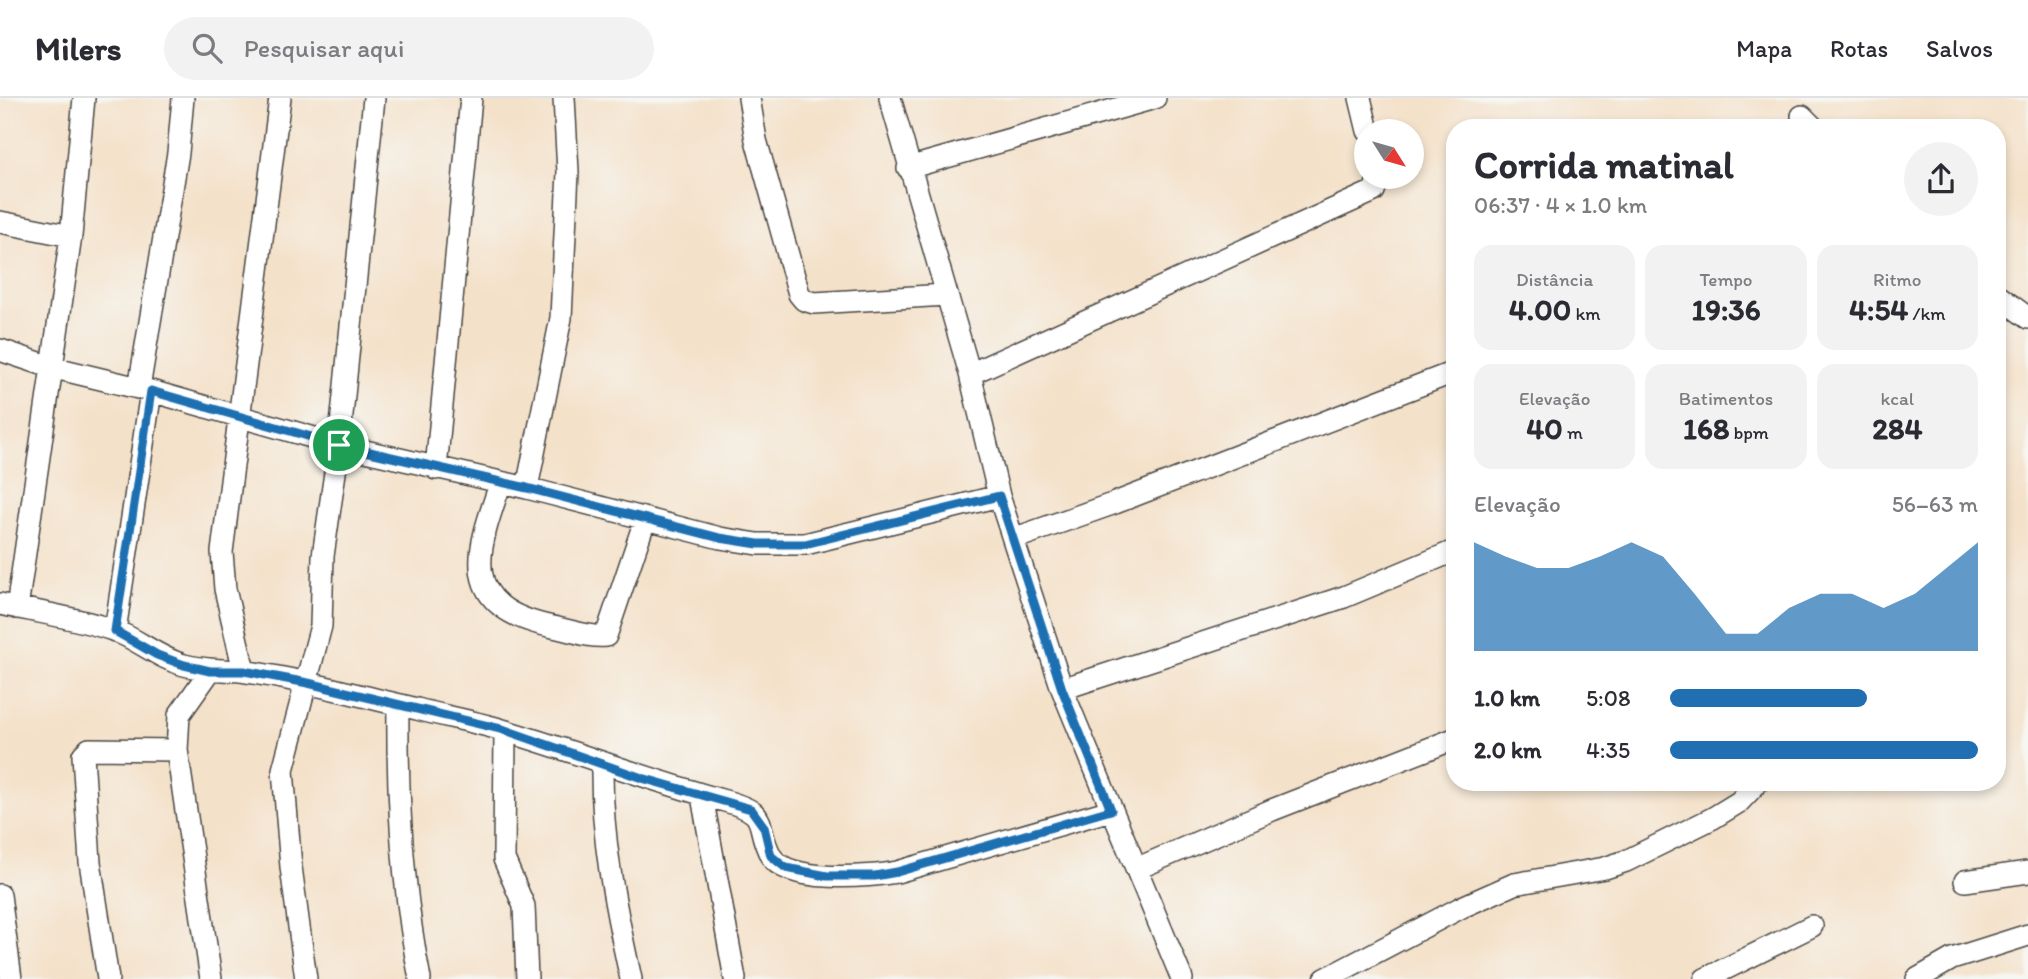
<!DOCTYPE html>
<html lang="pt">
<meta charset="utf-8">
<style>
body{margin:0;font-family:Itim,sans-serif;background:#f2f2f3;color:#2b2b33;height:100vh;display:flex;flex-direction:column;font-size:26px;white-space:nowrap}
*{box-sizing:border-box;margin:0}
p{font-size:23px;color:#7c7c81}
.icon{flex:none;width:38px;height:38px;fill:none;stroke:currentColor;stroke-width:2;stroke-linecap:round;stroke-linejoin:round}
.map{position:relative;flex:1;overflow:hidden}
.sheet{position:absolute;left:1446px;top:21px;width:560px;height:672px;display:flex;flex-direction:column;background:#fff;border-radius:28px;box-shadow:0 4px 10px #0003}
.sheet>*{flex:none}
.needle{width:46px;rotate:127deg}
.buttons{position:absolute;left:1354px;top:21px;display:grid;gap:14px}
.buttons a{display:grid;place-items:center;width:70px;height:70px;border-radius:50%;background:#fff;box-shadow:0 4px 10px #0003;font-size:35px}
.pin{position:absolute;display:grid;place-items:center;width:60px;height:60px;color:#fff;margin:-30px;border:4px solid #fff;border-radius:50%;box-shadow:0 2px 7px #0007}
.round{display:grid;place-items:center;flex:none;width:74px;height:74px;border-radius:37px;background:#f2f2f3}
.headline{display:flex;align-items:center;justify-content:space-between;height:119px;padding:0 28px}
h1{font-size:38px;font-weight:800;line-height:52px}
.figures{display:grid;grid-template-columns:repeat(3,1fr);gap:10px;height:119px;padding:7px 28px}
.figures div{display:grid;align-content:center;border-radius:18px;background:#f2f2f3;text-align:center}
.figures b{font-size:30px;font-weight:800}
.figures small{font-size:19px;font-weight:400}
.figures p{font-size:19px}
.chart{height:196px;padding:14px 28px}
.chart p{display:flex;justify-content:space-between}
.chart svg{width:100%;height:126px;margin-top:7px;fill:#1f6fb2;opacity:.7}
ul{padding:0 28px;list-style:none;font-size:23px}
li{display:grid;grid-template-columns:112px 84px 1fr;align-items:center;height:52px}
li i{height:18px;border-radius:9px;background:#1f6fb2}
header{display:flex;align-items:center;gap:42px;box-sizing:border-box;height:98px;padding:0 35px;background:#fff;border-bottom:2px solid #e1e1e2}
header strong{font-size:33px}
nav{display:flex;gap:38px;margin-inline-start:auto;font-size:24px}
.search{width:490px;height:63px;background:#f2f2f3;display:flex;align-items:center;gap:18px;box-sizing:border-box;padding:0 24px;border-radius:38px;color:#7c7c81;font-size:26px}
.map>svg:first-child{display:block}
</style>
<header>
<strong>Milers</strong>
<div class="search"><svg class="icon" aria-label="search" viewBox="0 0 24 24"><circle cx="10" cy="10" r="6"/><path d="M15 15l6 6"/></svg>Pesquisar aqui</div>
<nav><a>Mapa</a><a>Rotas</a><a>Salvos</a></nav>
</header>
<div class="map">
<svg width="2028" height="881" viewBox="0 0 2028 881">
<rect width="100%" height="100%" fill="#f6f6f2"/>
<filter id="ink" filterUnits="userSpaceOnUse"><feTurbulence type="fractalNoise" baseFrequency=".0143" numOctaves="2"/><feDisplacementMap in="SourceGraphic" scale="14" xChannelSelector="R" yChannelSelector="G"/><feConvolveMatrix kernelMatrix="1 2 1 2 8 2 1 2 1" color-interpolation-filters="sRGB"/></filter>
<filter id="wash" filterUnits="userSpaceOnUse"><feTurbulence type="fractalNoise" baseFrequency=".00686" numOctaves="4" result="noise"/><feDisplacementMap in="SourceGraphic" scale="28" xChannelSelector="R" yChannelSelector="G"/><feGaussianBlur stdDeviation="1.57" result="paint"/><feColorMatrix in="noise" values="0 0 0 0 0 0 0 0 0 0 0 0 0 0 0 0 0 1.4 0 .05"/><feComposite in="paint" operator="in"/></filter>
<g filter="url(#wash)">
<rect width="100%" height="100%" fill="#f4e1c9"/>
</g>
<g filter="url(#ink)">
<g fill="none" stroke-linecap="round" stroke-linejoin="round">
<g stroke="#494643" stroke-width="24">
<path id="minor" d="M749,0L756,42L799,196L804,202L814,205L946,197
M890,0L970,276L999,398L1062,591L1182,881
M1360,0L1368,33
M1802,18L1814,30
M908,70L1155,0
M0,124L71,138
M1997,197L2028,220
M0,252L51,269L151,293L339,347L527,390L720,440L758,446H805L999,398
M970,276L1374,93L1379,79
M139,290L178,55L183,0
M436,371L471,0
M501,384C476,455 457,509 553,529C569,532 590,540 606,538L645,422
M527,390L561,220L568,74L564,0
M1013,441L1115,405L1454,274
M0,506C37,514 77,520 113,532C138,541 158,560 184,567C205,573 226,571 247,574C304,582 360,598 417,611C447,619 479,624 509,634C582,656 652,683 725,703C773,716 753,725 771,758C787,786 871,779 897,774L1111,712
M17,510L71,138L84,0
M115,533L151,293
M210,573L179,617L177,652L211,881
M244,573L225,491L222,454L280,0
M1062,591L1344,499L1454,453
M398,607C397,699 402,790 420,881
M505,633L504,761L524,808L527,881
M602,665C601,738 615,809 631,881
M702,698L735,881
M1136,771L1272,712L1454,641
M1965,783L2028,774
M0,797L11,881
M108,881L90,764L83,657L89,651L177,652
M306,881L291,769L283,672L321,528L323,458L339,347L374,0
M1325,881L1462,809L1514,786L1605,770L1626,763L1713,720L1739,704L1758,684
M1705,881L1812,828
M1917,881L1952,861L2028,837"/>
</g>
<use href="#minor" stroke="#fff" stroke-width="21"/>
</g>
</g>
<g fill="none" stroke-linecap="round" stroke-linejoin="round" filter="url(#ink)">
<g stroke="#fff" stroke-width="14">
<path id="route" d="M151,293L339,347L527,390L720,440L758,446H805L999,398L1062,591L1111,712L897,774L875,778H827L786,770L771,758L764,729L751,711L642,680L505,632L308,585L244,573H210L184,567L157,557L115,533Z"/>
</g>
<use href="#route" stroke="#1f6fb2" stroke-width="9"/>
</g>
</svg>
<div class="buttons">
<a><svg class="needle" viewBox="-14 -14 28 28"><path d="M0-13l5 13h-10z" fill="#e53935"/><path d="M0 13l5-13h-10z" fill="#7c7c81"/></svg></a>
</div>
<div class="pin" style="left:339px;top:347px;background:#1e9e55"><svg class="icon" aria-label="arrive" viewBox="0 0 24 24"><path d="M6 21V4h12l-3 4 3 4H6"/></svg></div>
<section class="sheet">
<div class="headline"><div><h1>Corrida matinal</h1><p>06:37 · 4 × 1.0 km</p></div><a class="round"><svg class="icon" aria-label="share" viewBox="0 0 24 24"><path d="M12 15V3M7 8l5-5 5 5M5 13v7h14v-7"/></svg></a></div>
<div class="figures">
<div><p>Distância</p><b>4.00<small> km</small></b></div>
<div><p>Tempo</p><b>19:36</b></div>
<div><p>Ritmo</p><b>4:54<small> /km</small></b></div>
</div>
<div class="figures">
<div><p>Elevação</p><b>40<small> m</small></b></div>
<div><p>Batimentos</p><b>168<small> bpm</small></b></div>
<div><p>kcal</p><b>284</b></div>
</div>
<div class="chart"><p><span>Elevação</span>56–63 m</p>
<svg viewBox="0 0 160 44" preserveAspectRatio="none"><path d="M0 44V6L10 11L20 15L30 15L40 11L50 6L60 11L70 24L80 38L90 38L100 29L110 24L120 24L130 29L140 24L150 15L160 6V44z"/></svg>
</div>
<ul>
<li><b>1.0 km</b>5:08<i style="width:64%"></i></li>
<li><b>2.0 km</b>4:35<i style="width:100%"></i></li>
</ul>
</section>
</div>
